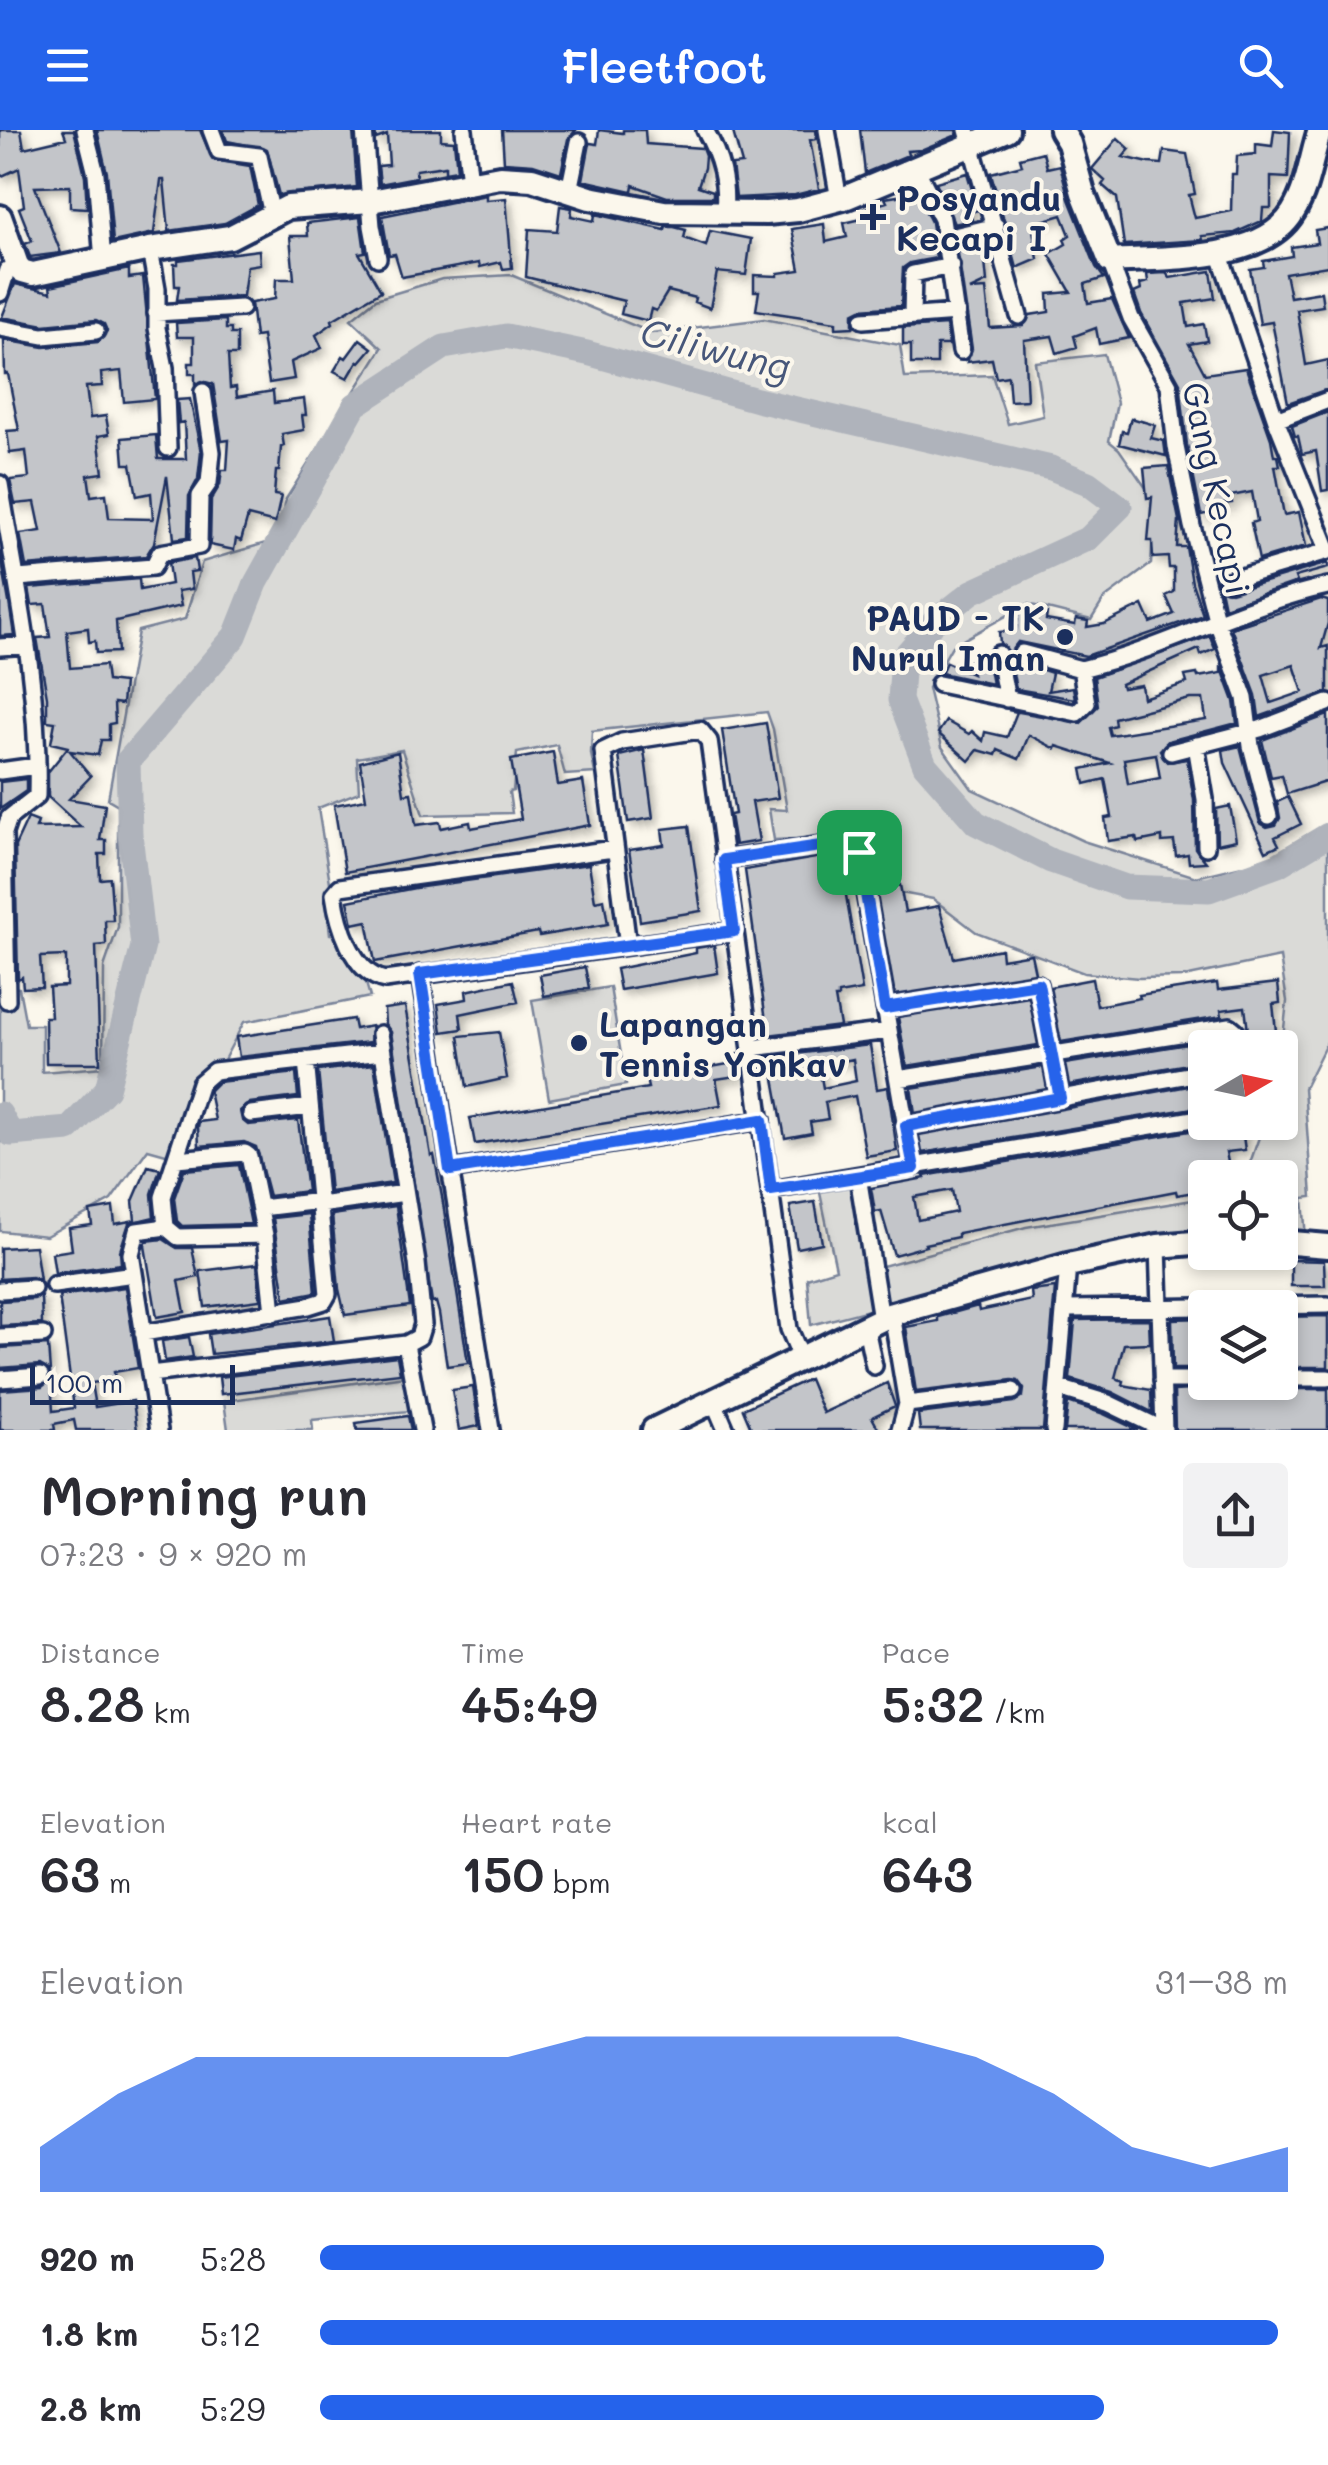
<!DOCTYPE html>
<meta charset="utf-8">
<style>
body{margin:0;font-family:Mali,sans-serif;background:#f2f2f3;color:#2b2b33;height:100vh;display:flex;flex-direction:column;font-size:38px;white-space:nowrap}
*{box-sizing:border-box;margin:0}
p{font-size:32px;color:#7c7c81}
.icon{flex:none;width:55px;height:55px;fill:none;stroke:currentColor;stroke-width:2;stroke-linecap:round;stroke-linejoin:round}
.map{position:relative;height:1300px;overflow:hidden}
.sheet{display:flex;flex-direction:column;background:#fff;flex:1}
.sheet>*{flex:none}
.needle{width:65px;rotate:81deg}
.fabs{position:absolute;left:1188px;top:900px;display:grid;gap:20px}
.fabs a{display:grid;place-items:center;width:110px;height:110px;border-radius:10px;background:#fff;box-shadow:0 5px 15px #0003;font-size:50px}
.scale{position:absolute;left:30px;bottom:25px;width:205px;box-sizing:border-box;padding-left:10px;border:5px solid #1b2f5e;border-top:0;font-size:28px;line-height:35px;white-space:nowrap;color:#1b2f5e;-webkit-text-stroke:8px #fbf7ec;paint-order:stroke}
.pin{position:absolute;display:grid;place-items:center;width:85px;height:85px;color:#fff;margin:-42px;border-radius:20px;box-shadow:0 5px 15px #0006}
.round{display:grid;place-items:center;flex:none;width:105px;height:105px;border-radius:10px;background:#f2f2f3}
.summary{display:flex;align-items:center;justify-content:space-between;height:170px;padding:0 40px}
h1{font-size:55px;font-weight:600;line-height:75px}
.metrics{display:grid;grid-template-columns:repeat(3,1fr);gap:15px;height:170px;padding:10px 40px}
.metrics div{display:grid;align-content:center}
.metrics b{font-size:50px;font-weight:600}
.metrics small{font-size:28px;font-weight:400}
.metrics p{font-size:28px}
.chart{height:280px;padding:20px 40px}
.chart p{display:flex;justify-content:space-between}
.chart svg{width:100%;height:180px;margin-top:10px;fill:#2563eb;opacity:.7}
ul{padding:0 40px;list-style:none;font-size:32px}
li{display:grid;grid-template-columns:160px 120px 1fr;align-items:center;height:75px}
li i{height:25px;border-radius:12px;background:#2563eb}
header{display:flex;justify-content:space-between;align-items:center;height:130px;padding:0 40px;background:#2563eb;color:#fff;font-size:45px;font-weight:600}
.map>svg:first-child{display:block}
</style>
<header><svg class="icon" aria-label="menu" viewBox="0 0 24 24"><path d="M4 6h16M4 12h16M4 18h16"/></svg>Fleetfoot<svg class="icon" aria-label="search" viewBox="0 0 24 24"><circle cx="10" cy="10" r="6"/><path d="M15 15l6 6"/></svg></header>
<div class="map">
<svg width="1328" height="1300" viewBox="0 0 1328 1300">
<defs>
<filter id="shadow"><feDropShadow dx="4.5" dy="4.5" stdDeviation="5" flood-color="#0004"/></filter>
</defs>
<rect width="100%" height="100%" fill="#fbf7ec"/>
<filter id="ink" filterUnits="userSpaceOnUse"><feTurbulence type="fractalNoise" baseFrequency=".01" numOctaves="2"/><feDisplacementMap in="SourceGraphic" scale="20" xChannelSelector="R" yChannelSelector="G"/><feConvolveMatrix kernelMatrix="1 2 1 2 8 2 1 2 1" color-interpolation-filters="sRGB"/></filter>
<g filter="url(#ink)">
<path fill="#dadad7" stroke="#7a849a" stroke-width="2.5" d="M511,145L652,203L764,189L900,215L905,248L992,245L1008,294L1043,286L1035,232L1104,224L1117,273L1109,311L1119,319L1155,371L1151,434L1104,469L1091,490L1028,474L952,516L928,558L942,617L972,659L1083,711L1196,747L1284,726L1328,705V910L1304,958L1312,1067L1303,1068L1306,1110H1280V1048L1245,1047L1264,993L1280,992V935L1287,871L1280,827L1184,847L1139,848L1084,843L976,802L933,769L874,758L869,738L862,735L837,707L774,710L769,679L787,680L773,599L767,582L592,601L591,624L595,643L565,645L557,615L517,623L513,661L509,662L512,683L423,685L402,620L357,628L359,662L318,678L334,777L327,779L330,804L353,808L370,867L244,892L173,1026L148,1019L111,1070L46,1106L0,1101V855L19,858L26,895H42V942L103,937L104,837L118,797V675L108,669L138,501L185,489L202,432L279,409L286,369L382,218L351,189L376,169L442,149Z
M610,857L626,955L549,969L532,870Z
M847,1046L868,1140L1026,1097L1205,1068V1111L1131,1112L811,1195L807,1148L836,1139L819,1058Z
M405,1246L410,1281L312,1290L313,1300H228L224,1271Z"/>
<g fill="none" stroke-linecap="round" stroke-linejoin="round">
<path stroke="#afb3bb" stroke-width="25" d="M0,984L11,1004L69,999L107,959L143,816L130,704L128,631L235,506L256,453L355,275L444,217L506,206L587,223L757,270L1051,338L1088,353L1120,377L1089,408L972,462L934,492L903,528L900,570L925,635L976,693L1051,731L1126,757L1209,760L1278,735L1328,705"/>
</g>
<path fill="#c3c5c9" stroke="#1b2f5e" stroke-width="2.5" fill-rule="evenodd" filter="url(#shadow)" d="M0,0H21L24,18L66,8L63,0H74L85,46L87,78L70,77V56L35,57L61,123L30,127L25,114L32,111L19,78L24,76L19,38L0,47Z
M97,0H200L213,30L250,36L258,75L225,93L169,101L164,50H161L154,103L113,112L107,43Z
M223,0H353L357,57L279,65L267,19L227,11Z
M375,0H441V10L454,11L457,40L445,42V36L416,40V47L380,54L378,36L389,35L387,5L376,9Z
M502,0H576L568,9L561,43L533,34L504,32Z
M599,0L623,3V0H645L646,14L702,18L705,26L704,38L698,56L713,61V67H667L633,55L632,61L583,50L590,13L597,14Z
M742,0H816L817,9L810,10L819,59L795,65L736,68L732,35L742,34L733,2Z
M860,0H956L957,5L921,20L907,21L908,25L865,43Z
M1274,0L1290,2L1288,48L1271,47V78H1263L1262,91L1235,103L1202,106L1203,110L1124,115L1117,68L1102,55L1105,51L1092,39L1118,8L1130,19L1123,27L1149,33L1162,34L1164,21L1187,24L1195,64L1189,65L1195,88L1231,81L1232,44H1236L1237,26L1256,24V14L1272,16Z
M1043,22L1047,38L1060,35L1069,69L1096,137L1104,148L1085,154L1088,173L1112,169L1129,208L1099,214L1096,198L1074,206L1077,217L1057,223L1052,206L1024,210L1027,270L1010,271L1008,246L996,248L992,229L967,232L972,219L957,117L983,111L987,152L970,160L986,159L990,198L1023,196L1030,185L1049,182L1048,164L1071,162L1049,124L1066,114L1064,109L1070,105L1062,85L1032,94L1038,129L1017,138L991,43L1022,35L1020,28Z
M967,43L978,80L970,82L972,90L954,94L936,52Z
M916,63L931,92L936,128L910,133L903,138L901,176L861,179L853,183V197L836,198V192L756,180L759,161H754V145L778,146V143L800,140L792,99L824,94L826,112L847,107L844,93L866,88L863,79L887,72L885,68Z
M486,65V70L506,68L512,138L503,139L501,132L480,137L479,133L402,147L395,124L389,125L382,86Z
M560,76L572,78L571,86L594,91L595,84L665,100L666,97H674L686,100L684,108L706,116L710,101L751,109L746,145L717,142L710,178L694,172L695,168L668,161L656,181L651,179L648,191L621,184L624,171L526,147L529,99L557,101Z
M360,87L365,122L359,123L381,161L332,190L333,193L316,205L322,218L291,232L294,249L269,253L262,206L255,207L251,173L275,169L276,149H294L290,106H308L307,93Z
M1328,98V136L1285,143L1290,167L1321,162L1323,176L1297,180L1306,235L1328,230V259L1288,273L1272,192L1260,194L1250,139L1264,137L1263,131L1292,126L1291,117L1317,113L1315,100Z
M259,120L260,134L247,136L243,166L177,170L179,156H175L174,134H178V130Z
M129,139V148L143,146L155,269L124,272L121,241L101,243L102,256L86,257L90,288L106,286L109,304L98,306L103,343L88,345L91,366L106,364L109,388L153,389L151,363L137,366L131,334H124L122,308L156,305L158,329H186L184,292L179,293L177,270L190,269L201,322L198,349L189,366L188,407L174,409L167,346L154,413L146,426L26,436L20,404L41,401L35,372L15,374L10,350L29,348L26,321L10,323L7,301L19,300L8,244H5L4,210L44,217L98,212L107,201L104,194L96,190L44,195L2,187L15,154L51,162L50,156Z
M1211,141L1215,168L1184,173L1188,197L1204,194L1207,211L1189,214L1205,244L1246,238L1271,309L1274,326H1278L1280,336H1275L1284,385L1299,382L1306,416L1259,430L1251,393L1257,391L1252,362L1231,366L1232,373L1209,376L1210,383L1201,385L1191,334L1196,333L1191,332L1187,315L1180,253L1141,183L1134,163L1141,160L1140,154L1148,152L1147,144L1166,143L1170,148Z
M226,190V199H231V204H237V225H228L230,258L236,257L237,267L273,261L274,273L304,269L306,285H302L304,300L282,304L284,316L281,317L279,341H276L274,365L281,366L275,393L248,386L241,411L236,409L234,420L210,415L211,370L220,355L222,340H227L229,310L222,311L213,254L202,251L195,254V244H189V233H194V207H177L176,193Z
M946,195L949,215H937V234H911V215H903V198Z
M360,209L372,218L360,232L358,231L348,248L334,241L343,226L346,228Z
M1328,282V360L1322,361L1316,321L1302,324L1298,306H1295L1292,296Z
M1131,288L1155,295L1151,308L1164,311L1166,326L1119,314L1122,301L1127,302Z
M1168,336L1179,390L1177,417H1186L1192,453L1203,485L1086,526L1018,512L1011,521L1013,530L1052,543L1048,561L1073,557L1075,569L1016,559L1009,522L1000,513L999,502L1016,500L1019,480L1047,483L1046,490L1075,495L1076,489L1088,491L1087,497L1104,494L1143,475L1151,493L1174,484L1166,466L1174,462V438H1169L1168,427L1153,428L1152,411H1148L1152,367L1147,368L1144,338Z
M0,421L9,472L14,505L0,506Z
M195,428L197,441L190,442L192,459L178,461L181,476L116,491L118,522L96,523L95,511L89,512L88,498L67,501L70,538L105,535L107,551L124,553L122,574L114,573L115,593L109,594V610H101L98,625L70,621L91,646L69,669L105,675L100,710H106V724H99L100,749L110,748L113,790H105L106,815L96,816L100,933H46L45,887H51L49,857L66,856V826L40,827L42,857L23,858L22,847L18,849L15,716L28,688L38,692L36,698L81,697L48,667V642L68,617L51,613L55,592L47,591V567L37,508L50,507L45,474L32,475L29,458L139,449L140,460L171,454L168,433Z
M1328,433V438L1295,447L1297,452L1224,477L1220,458L1231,462Z
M1321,469L1328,471V493L1321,518L1328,516V562L1259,587L1256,565L1231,498ZM1294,535L1303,562L1271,573L1263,545Z
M1210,506L1215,519L1201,525L1199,519L1121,554L1122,558L1141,555L1143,568L1187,553L1185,546L1197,544L1198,547L1221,543V536L1234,571L1237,593L1168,611L1160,620L1167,632L1187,629L1194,670L1195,718L1206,732L1189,733L1188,724L1176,726L1174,711L1162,712V707L1137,712L1136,707L1108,711L1105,688L1112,687L1105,649L1085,654L1082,639L1110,633L1057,616L1056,619L1029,605L1019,629L998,620L996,625L978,620L969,631L938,603L946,591L969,604L972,601L983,611L985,602L1007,607L1017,582L1008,580L1081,593L1098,576L1094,547ZM1190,569H1203L1206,590L1110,605L1108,597L1115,595L1114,588ZM1156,624L1160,648L1128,654L1124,629Z
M987,528L992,554L941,543L946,532L972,544L969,531Z
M1328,585V651L1287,664L1282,645L1271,647L1262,610Z
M766,593L778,668L752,672L759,711L735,715L730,685L735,684L722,600Z
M1240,616L1260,693L1267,697L1276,695L1280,688L1277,672L1288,667L1301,694L1275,707L1279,715L1266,721L1225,633L1223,620Z
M644,620L653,688L628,692L619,626Z
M398,622L404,664L411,663L416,695L440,692L441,698L470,692L471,698L521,689L511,630L553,622L558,655L583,651L590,695L345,742L334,675L366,669L360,632Z
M26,649V661L0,679V652Z
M1230,676L1236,710L1217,714L1216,679Z
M689,696L701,781L640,791L629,720L664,715L662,699Z
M839,724L862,860L838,864V868H835L840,896L768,905L745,740Z
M589,734L595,771L604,769L608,794L539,806L538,802L375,832L367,791L353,794L348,771L415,758Z
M900,755L905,782L939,776L954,828L1001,819L1002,829L1031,824L1035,843L895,865L876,759Z
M714,815L718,843L620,860L616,839L696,823V818Z
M585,837L589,858L544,866L540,845Z
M1092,849L1097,876L1140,868L1139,865L1217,853L1218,860L1278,853L1280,873L1273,874L1276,901L1263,903L1265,918H1250L1245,877L1221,880L1222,886L1061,912L1050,857Z
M513,851L518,872L460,884L462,899L442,902L438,874L467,869L466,861Z
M1029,867L1038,915L907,936L898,887Z
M405,876L431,1026L434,1025L442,1067L468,1233L447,1236L439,1183L436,1172L432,1173L391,902L385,894L384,879Z
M353,889L355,899L372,896L370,912L239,927L236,907Z
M499,902L507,948L467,957L459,906Z
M1224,908L1226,918H1205V931L1069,955L1065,934Z
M870,915L877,959L888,957L897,1021L866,1026L855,966L825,972L828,989L810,992L812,1003L785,1008L770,927ZM853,929L856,951L823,958L819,936Z
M740,924L743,945L716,949L721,975L475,1014L470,988L648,958L646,949L728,934L727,926Z
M374,934L393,1053L330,1062L318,941Z
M1043,937L1047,959L915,983L911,958Z
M296,943L298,967L250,973L240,981L242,990L248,995L298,990L307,1061L269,1066L256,1017L244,1012L199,1016L198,997L199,992L215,990L209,961L218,952Z
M1205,953V976L922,1023L919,1005Z
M1215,992H1241L1245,1020L1226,1022L1231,1048H1205V1060L1177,1065L1176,1061L958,1103V1107L925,1114L926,1116L894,1125L881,1081L875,1082L871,1058L925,1048L924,1046L1207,998ZM952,1060L956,1082L918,1090L914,1067Z
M239,1035L251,1094L182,1096L177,1091L174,1068L184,1040Z
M148,1036L160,1039L152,1064L154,1087L129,1093L120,1121L121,1134L55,1143L52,1123L72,1120L69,1098L92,1095L90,1081L113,1077L115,1094L135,1090L133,1071Z
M815,1072L822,1113L797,1118L790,1076Z
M396,1076L410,1176L345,1185L339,1159L332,1085Z
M309,1084L316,1162L285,1168L273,1088Z
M163,1109L177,1118H192L198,1147L179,1151L185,1182L157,1187L145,1116L146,1111Z
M35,1116L40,1150L32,1147L0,1149V1118Z
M1291,1130L1324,1131L1325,1156H1291Z
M257,1134L260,1170L205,1177L200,1141Z
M125,1157L138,1238L114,1242L115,1250L91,1253L95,1277L133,1271L137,1300H76L74,1290L54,1294L55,1300H0V1260L42,1257L51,1249L53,1281L74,1278L59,1166Z
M1055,1158L1043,1300H920L918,1284L1014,1272L1023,1266L1024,1259L1018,1251L1012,1250L916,1262L906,1197L938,1191V1187L978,1176L979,1181L1032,1170L1031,1161Z
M41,1166L42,1194L0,1196V1171L34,1169Z
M330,1186L334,1211L211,1224L208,1204Z
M1328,1186V1237H1280V1187Z
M1205,1188V1239H1173L1172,1189Z
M1149,1189L1150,1213L1124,1214L1115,1248L1124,1251L1123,1255L1151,1260L1152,1282L1112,1262L1070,1249L1075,1190Z
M189,1207L193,1227L165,1231L162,1211Z
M48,1215L50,1242L40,1235L0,1238V1218Z
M397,1226L400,1243L221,1264L219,1247Z
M809,1249L823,1283L887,1253L895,1276L872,1287L879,1300H752L743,1279Z
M1272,1255L1280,1259H1328V1300H1175L1174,1261Z
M473,1257L479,1296L459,1300L452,1260Z
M1068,1272L1104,1284L1138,1300H1065Z
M408,1286L411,1300H357L356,1293Z"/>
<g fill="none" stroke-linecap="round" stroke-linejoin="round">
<g stroke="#1b2f5e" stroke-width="22">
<path id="street" d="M85,0L96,44L103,131
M211,0L219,21L259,26L272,85
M364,0L372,96L378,128
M464,0L470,52
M705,0C721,28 727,52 724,84
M827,0L839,70
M967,0L1019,186
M915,36L942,89L961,221
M569,61L579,12
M946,108L996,96
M150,119L157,159V198L165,238L168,318
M1219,122L1276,290L1328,420
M1110,131L1131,188L1169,255L1176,317L1192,396L1216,489L1245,568L1251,616L1269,686
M0,163L7,140L17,135
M156,183L241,178
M912,186L913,144L951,136
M863,190L957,183
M0,198L43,206L96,201
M1276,290L1328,270
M0,354C17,458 40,560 37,666L9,688L4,703L7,870
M18,448L153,437L160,423L199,416L200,366L209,353L212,322L203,262
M1228,451L1328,421
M0,517L27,515
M1022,523L1081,539
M998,524L1007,569
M939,554L1077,583L1087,573L1081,539C1165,519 1243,474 1328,456
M1196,615L1205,669L1206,717
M1171,622L1260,599L1328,573
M0,641L36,636
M613,719L340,757L334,764C338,793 352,843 385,850L735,801
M724,730L843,712L857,717L913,1037
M628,816L603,621L622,612L700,600L709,611L789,1199L801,1227
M420,844L491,1300
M885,878L1038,854L1060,968
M752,918L889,901
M898,949L1230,896L1236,901L1239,918
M251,984L309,977
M906,996L1205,942
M176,1029L245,1023L249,1026L265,1105L273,1183
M450,1040L762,990
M858,1046L881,1189
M771,1060L1205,987
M320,1075L405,1063
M261,1078L320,1071
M166,1097L178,1107L265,1105
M1158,1116L1164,1300
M54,1155L134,1144
M0,1160L33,1158
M1068,1179L1328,1175
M892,1184L907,1274L900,1300
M866,1198L874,1236
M143,1203L308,1176L324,1171L328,1164L306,930
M0,1207L43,1205
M406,1214L422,1300
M150,1244L406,1214L419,1207L423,1194L417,1133L380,904
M1280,1248H1328
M0,1249L40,1246
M1162,1250H1205
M1059,1258L1108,1273L1164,1300
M714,1272L726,1300
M907,1274L1013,1261
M159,1300L131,1124L137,1101L166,1097L163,1067L200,953L214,941L382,922
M1054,1300L1068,1135"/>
</g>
<g stroke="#1b2f5e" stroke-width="30">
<path id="secondary" d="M1061,0L1069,13L1083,63L1110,131C1162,127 1263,133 1293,82C1308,58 1311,27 1320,0
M0,87L17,135L22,141L33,144L150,119L230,107L288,77L371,71L500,47L532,49L590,68L664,82L766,83L798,80L847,67L1007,0
M1280,1112L1328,1116
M654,1300L892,1184L1068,1135L1158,1116L1205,1112"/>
</g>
<use href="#street" stroke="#fbf7ec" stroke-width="15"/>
<use href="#secondary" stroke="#fbf7ec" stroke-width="22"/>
</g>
</g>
<g fill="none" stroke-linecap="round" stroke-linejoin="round" filter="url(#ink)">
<g stroke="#fff" stroke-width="20">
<path id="route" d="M848,712L859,722L885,878L1038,854L1060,968L906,996L914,1038L771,1060L762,990L450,1040L420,844L734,801L724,730Z"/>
</g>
<use href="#route" stroke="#2563eb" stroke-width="12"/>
</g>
<g fill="#1b2f5e" stroke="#fbf7ec" stroke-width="4">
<path d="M868 72h10v10h10v10h-10v10h-10v-10h-10v-10h10z"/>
<circle cx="1065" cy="507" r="10"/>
<circle cx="579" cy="913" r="10"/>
</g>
<g text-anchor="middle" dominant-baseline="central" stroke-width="8" stroke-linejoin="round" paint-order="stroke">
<g font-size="35" font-weight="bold" fill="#1b2f5e" stroke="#fbf7ec" text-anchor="start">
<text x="896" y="67">Posyandu<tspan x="896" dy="40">Kecapi I</tspan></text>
<text x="1045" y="487" text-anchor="end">PAUD - TK<tspan x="1045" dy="40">Nurul Iman</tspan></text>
<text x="599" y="893">Lapangan<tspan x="599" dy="40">Tennis Yonkav</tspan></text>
</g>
<g font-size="35" fill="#1b2f5e" stroke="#fbf7ec">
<text transform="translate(1218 358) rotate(78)">Gang Kecapi</text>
</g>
<g font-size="38" font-style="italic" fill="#47577a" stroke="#fbf7ec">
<text transform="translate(716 218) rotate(14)">Ciliwung</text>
</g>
</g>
</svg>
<div class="fabs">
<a><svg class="needle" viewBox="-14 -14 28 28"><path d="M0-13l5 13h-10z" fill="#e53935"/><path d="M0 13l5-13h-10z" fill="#7c7c81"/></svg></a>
<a><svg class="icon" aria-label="locate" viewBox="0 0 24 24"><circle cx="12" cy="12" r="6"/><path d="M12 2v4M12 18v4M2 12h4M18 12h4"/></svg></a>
<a><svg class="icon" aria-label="layers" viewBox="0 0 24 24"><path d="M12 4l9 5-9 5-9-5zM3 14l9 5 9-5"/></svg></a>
</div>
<div class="scale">100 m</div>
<div class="pin" style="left:859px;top:722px;background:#1e9e55"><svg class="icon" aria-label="arrive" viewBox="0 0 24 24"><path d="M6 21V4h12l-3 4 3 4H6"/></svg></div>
</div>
<section class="sheet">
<div class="summary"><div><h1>Morning run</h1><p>07:23 · 9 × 920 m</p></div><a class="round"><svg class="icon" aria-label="share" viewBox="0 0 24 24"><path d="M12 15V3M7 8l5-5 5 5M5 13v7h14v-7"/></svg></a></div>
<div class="metrics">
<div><p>Distance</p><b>8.28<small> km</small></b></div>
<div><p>Time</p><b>45:49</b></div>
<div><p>Pace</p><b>5:32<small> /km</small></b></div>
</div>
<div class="metrics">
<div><p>Elevation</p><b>63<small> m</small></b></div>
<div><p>Heart rate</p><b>150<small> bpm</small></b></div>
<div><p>kcal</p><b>643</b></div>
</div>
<div class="chart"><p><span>Elevation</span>31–38 m</p>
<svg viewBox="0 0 160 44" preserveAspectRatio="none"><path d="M0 44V33L10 20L20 11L30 11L40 11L50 11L60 11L70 6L80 6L90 6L100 6L110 6L120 11L130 20L140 33L150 38L160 33V44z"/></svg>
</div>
<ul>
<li><b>920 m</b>5:28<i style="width:81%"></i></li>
<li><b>1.8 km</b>5:12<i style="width:99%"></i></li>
<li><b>2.8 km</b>5:29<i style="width:81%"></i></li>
</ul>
</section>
